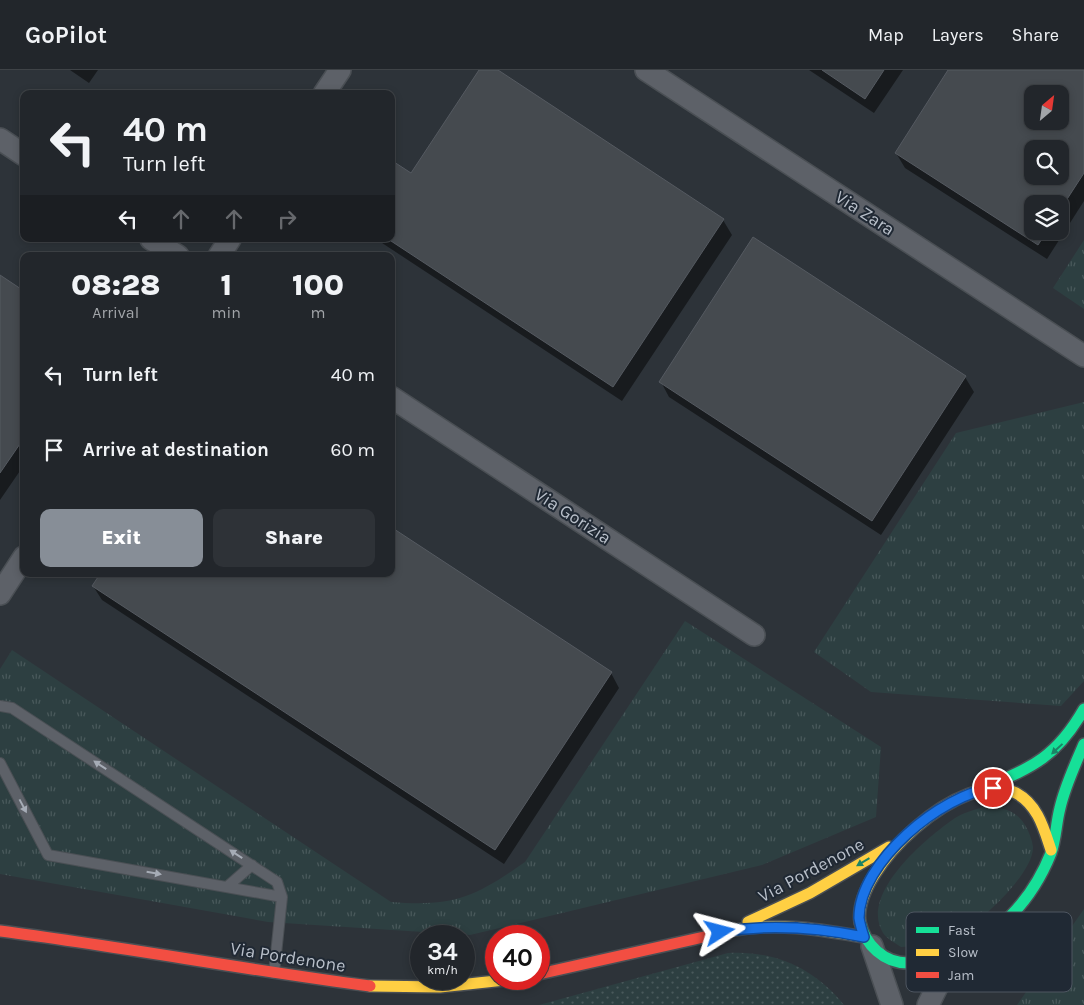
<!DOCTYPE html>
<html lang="en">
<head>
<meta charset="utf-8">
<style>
	:root { --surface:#22262b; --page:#2e3237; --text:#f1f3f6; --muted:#a2a5a9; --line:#3f4347; --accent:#878e97 }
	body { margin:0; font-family:Karla,sans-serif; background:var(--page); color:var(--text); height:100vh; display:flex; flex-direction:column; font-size:19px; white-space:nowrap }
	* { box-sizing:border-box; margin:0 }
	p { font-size:16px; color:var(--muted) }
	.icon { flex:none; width:28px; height:28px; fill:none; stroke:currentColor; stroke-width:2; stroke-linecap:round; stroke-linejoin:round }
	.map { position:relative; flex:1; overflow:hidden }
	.details { position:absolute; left:20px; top:182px; width:375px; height:325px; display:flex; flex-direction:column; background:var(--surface); border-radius:10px; box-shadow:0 2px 8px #0003,0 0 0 1px var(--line) }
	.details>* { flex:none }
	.guide { position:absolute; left:20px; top:20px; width:375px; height:152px; border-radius:10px; box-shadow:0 2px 8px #0003,0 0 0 1px var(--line); background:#22262b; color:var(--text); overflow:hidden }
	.needle { width:32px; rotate:29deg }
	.tools { position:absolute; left:1024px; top:15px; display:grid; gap:10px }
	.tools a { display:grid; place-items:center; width:45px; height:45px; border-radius:10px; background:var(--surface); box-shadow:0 2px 8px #0003,0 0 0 1px var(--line); font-size:25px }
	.speed { position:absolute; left:410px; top:855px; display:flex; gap:10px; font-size:25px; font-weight:700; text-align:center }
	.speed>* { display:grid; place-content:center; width:65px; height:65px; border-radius:50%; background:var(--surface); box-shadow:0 2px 8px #0003,0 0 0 1px var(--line); line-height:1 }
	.speed small { font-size:12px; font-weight:400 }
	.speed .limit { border:8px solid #d22; background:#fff; color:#111 }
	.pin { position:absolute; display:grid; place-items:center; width:42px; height:42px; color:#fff; margin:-21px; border:2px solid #fff; border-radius:50%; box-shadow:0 1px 5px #0007 }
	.me { position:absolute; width:55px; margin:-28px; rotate:81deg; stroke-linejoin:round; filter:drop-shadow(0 0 4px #0008) }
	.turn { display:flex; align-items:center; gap:18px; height:105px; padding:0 20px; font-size:22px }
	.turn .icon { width:65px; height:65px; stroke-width:2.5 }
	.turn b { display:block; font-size:35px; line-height:42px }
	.lanes { display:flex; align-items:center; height:48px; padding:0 20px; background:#0003; justify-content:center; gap:25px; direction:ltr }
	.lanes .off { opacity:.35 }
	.eta { display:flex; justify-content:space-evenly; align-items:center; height:85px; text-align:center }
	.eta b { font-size:30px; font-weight:800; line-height:35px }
	.action { display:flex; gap:10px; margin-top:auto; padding:10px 20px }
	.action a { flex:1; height:58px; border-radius:10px; background:var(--accent); color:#fff; font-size:20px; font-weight:800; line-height:58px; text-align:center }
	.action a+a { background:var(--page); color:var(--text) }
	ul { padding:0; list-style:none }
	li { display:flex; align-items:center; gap:15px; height:75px; padding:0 20px }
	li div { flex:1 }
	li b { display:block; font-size:19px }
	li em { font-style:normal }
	header { display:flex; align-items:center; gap:30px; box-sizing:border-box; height:70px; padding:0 25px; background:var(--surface); border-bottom:1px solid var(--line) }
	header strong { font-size:24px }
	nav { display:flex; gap:28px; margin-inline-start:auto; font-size:18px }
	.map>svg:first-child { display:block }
	.grass { fill:url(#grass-tufts) }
	.garden { fill:url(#garden-dots) }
	.shadow { fill:#0007; fill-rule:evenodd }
	.building { fill:#454a4f; stroke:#555a61; fill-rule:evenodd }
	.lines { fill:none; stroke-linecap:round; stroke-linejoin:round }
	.lane-casing { stroke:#4a4f54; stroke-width:12 }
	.street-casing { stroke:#4a4f54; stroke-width:24 }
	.fast-casing { stroke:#4a4f54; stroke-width:14 }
	.slow-casing { stroke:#4a4f54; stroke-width:14 }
	.jam-casing { stroke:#4a4f54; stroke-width:14 }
	.lane { stroke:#5d6168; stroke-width:10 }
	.street { stroke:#5d6168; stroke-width:21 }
	.fast { stroke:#16e098; stroke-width:11 }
	.slow { stroke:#ffcf43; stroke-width:11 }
	.jam { stroke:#f24e42; stroke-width:11 }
	.oneway { fill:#1b8466 }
	.oneway2 { fill:#a6acb6 }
	.route-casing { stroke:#114b97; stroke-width:12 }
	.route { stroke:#1a73e8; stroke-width:9 }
	.labels { text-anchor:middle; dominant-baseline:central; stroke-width:4; stroke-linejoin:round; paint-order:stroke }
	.street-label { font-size:18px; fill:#b8bfc9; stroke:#202934 }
	.key { fill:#202934; stroke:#4e5661; stroke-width:1 }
	.key-label { font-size:14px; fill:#b8bfc9 }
</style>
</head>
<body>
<header>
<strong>GoPilot</strong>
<nav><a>Map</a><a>Layers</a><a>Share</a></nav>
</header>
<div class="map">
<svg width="1084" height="935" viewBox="0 0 1084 935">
	<defs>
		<pattern id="grass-tufts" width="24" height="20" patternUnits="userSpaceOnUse" patternTransform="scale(1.25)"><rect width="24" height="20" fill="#2d3f41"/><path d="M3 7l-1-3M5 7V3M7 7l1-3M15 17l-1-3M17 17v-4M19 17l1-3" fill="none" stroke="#49595b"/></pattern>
		<pattern id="garden-dots" width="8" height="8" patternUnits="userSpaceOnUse" patternTransform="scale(1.25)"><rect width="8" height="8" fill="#2d3f41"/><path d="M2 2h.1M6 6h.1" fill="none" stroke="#49595b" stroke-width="1.8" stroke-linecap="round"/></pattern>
	</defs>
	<rect width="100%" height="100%" fill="#2d3339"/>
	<!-- grass -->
	<path class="grass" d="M 1084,170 L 1084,239 L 1053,218 Z
		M 1084,332 L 1084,611 L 1061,636 L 871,622 L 814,582 L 956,363 Z
		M 685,551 L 881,677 L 876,747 L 762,795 L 470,865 L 268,852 L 0,804 L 0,599 L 12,580 L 391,832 C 454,837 475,827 525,792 Z
		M 983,737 C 1002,738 1014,738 1025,755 C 1029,762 1032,769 1033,777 C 1034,803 979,854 957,865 C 940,874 919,876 901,877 C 895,873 886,868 883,863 C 859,824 926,768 955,748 C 963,743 974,740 983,737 Z
		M 1084,839 L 1084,935 L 1017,935 Z"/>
	<!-- garden -->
	<path class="garden" d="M 728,883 C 775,880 815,899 844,935 L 539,935 Z"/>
	<!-- shadow -->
	<path class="shadow" d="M 70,0 L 98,0 L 89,13 Z
		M 480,0 L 496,0 L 723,150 L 732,165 L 622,331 L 376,169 L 391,169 L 411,105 Z
		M 809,0 L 903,0 L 874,43 Z
		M 949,0 L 1084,0 L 1084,131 L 1047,189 L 905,98 L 896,83 ZM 1032,24 L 1060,24 L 1060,51 L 1032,51 ZM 1032,79 L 1060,79 L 1060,106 L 1032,106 ZM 1032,134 L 1060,134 L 1060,161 L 1032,161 Z
		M 0,206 L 24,222 L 24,395 L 0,430 Z
		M 965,307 L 974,322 L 881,465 L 669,327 L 661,312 Z
		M 101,504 L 391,504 L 611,603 L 619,618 L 504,794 L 102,530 L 93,516 Z"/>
	<!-- building -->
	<path class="building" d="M 479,0 L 498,0 L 724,149 L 613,317 L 391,171 L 391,90 L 411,103 Z
		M 822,0 L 884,0 L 865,29 Z
		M 948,0 L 1084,0 L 1084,103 L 1060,140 L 1060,134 L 1032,134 L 1032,161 L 1047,161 L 1038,175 L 895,83 ZM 1032,24 L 1060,24 L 1060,51 L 1032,51 ZM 1032,79 L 1060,79 L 1060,106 L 1032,106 Z
		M 753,167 L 966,306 L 872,451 L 659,312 Z
		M 0,205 L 24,221 L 24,368 L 0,403 Z
		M 391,457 L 612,602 L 495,780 L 92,516 L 100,504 L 391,504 Z"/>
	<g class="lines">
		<!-- lane casing -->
		<g class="lane-casing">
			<path id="lane" d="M 0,636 L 12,638 L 277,812 L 282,827 L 274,903
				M 0,693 L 48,785 L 282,827
				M 228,816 L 252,795"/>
		</g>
		<!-- street casing -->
		<g class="street-casing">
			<path id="street" d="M 646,0 L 1084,286
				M 324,24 L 340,0
				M 0,69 L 24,85
				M 151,169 L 178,186
				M 219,186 L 230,169
				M 391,327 L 754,565
				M 0,524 L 24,487
				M 872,876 L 892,935
				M 928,935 L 938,915 L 965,881"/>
		</g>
		<!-- fast casing -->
		<g class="fast-casing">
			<path id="fast" d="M 985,717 C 1034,697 1057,686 1084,639
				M 860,852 C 865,875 884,893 908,893 C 974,893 1028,841 1051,783 C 1056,769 1056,753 1060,738 C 1065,716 1075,695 1084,674"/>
		</g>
		<!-- slow casing -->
		<g class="slow-casing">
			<path id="slow" d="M 748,852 L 810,823 L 889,777
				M 860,852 C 852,799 964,696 1016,723 C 1038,735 1044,759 1051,780
				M 735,860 C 778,852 821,860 864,867
				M 370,916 L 440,917 L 515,909"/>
		</g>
		<!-- jam casing -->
		<g class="jam-casing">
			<path id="jam" d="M 0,861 C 124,877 246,900 370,916
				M 539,904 L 735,860"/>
		</g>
		<!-- lane -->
		<use href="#lane" class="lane"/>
		<!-- street -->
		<use href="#street" class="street"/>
		<!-- fast -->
		<use href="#fast" class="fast"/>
		<!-- slow -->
		<use href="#slow" class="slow"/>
		<!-- jam -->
		<use href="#jam" class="jam"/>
	</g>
	<!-- one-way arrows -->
	<defs><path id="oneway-solid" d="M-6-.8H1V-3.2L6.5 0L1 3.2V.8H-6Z" transform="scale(1.25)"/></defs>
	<g class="oneway">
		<use href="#oneway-solid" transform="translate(1057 679) rotate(137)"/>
		<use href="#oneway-solid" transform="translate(863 792) rotate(149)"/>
	</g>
	<g class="oneway2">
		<use href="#oneway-solid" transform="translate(100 695) rotate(-147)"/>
		<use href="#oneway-solid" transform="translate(23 736) rotate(62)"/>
		<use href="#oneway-solid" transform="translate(236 784) rotate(-147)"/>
		<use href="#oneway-solid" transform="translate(154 803) rotate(10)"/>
	</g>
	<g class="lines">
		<!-- route casing -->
		<g class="route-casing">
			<path id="route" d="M 720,862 C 769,854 815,857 864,867 C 862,861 860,854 859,848 C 859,792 942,724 993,718"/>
		</g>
		<!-- route -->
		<use href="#route" class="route"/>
	</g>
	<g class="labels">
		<!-- street labels -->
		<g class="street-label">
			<text transform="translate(865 143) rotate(33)">Via Zara</text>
			<text transform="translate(573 446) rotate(33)">Via Gorizia</text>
			<text transform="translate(811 800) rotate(-28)">Via Pordenone</text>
			<text transform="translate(288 887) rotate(9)">Via Pordenone</text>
		</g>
	</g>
	<!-- legend -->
	<rect x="906" y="842" width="166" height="80" rx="8" class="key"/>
	<rect x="916" y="857" width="23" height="6" fill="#16e098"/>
	<rect x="916" y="879" width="23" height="7" fill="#ffcf43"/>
	<rect x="916" y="902" width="23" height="6" fill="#f24e42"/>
	<g class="key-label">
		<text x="948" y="865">Fast</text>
		<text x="948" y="887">Slow</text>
		<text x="948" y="910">Jam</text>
	</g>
</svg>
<div class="tools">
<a><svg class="needle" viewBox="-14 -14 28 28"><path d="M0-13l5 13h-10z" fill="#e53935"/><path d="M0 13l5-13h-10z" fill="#a2a5a9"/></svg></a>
<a><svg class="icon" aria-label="search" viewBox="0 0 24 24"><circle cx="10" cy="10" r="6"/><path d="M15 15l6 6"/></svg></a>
<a><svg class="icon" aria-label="layers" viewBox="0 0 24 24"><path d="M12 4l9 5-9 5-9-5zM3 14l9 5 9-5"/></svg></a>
</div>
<div class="speed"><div>34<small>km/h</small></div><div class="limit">40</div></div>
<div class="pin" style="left:993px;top:718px;background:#d93025"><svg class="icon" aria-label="arrive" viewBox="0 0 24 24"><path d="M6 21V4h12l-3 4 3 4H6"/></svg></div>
<svg class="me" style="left:720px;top:862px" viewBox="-20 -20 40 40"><path d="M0-17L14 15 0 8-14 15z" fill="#1a73e8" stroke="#fff" stroke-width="4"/></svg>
<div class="guide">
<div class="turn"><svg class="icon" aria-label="left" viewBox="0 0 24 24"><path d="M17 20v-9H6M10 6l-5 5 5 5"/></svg><div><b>40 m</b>Turn left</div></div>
<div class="lanes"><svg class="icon" aria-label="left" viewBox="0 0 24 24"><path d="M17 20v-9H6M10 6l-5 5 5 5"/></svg><svg class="icon off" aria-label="ahead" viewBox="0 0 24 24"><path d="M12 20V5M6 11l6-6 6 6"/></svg><svg class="icon off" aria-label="ahead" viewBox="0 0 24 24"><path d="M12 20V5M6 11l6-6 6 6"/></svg><svg class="icon off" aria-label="right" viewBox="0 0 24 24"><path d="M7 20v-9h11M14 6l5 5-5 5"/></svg></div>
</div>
<section class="details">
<div class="eta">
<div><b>08:28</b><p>Arrival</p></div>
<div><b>1</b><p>min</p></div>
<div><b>100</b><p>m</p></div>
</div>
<ul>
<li><svg class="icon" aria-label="left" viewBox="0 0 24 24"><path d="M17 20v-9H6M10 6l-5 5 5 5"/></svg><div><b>Turn left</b></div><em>40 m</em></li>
<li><svg class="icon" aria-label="arrive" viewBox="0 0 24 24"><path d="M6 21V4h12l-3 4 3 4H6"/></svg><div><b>Arrive at destination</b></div><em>60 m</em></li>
</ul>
<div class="action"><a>Exit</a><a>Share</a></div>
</section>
</div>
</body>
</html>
